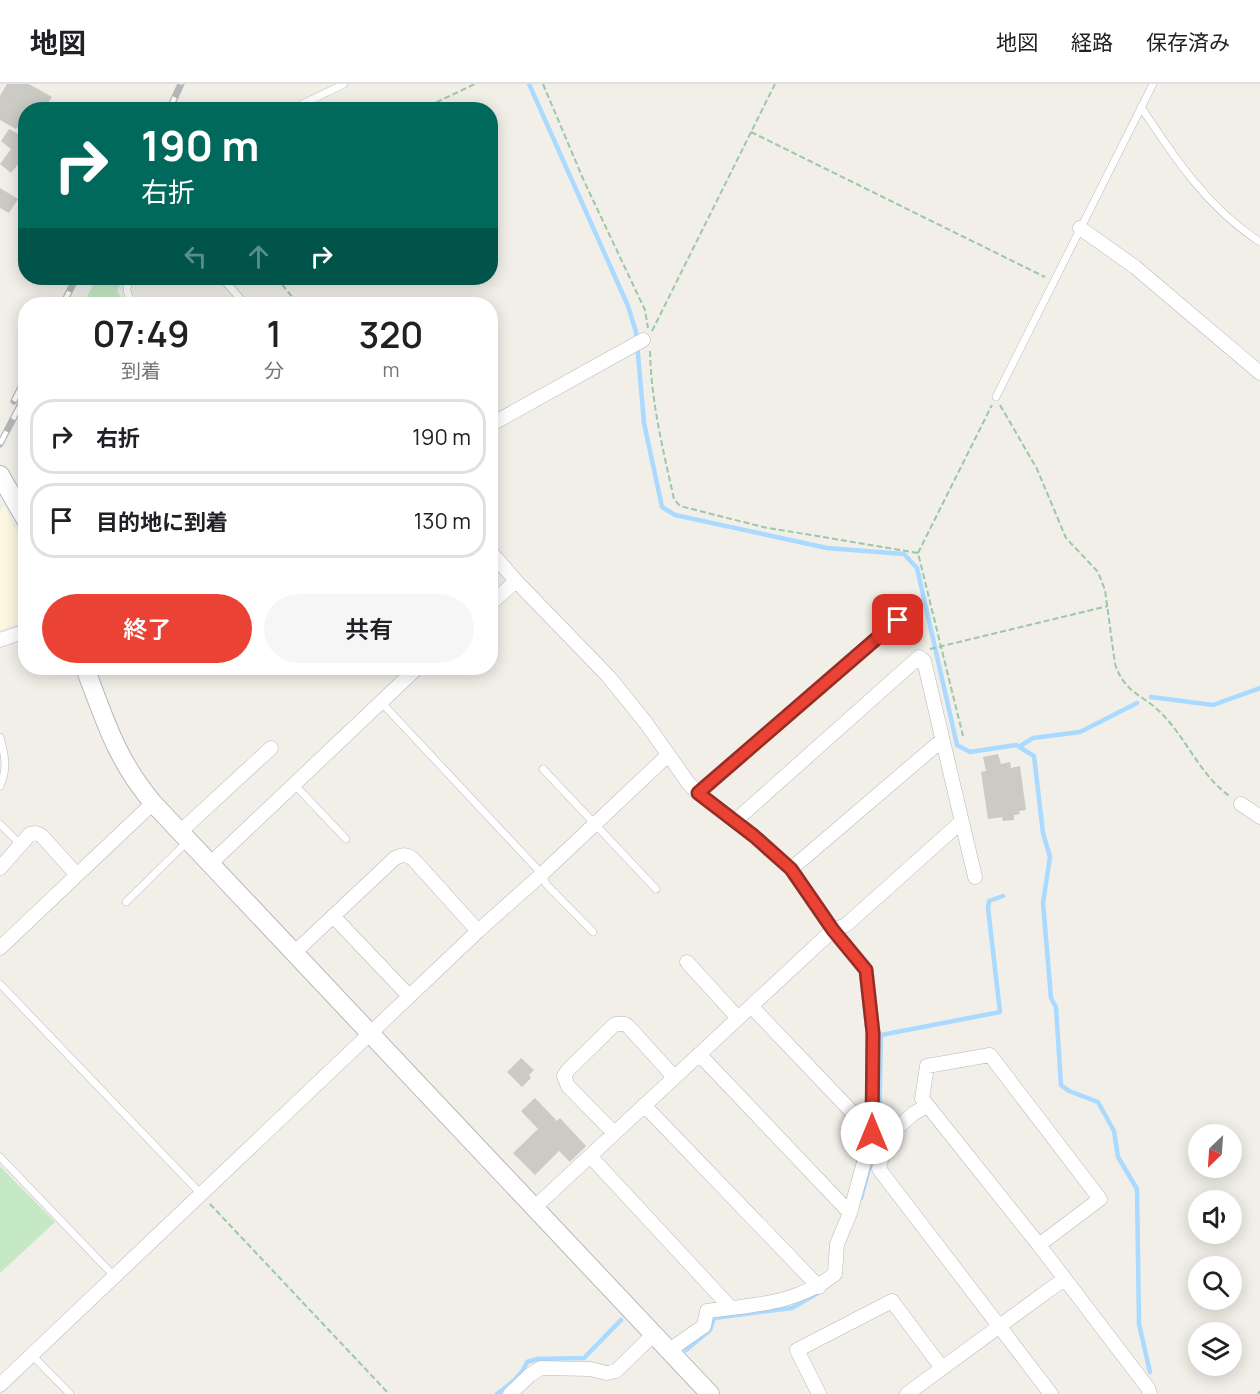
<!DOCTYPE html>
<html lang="ja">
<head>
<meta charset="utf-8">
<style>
	:root { --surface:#fff; --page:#f6f6f6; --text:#202124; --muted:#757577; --line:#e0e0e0; --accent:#ea4335 }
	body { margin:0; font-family:Manrope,"Noto Sans JP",sans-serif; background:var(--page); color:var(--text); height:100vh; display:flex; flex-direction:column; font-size:22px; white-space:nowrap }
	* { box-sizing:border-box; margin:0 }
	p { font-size:20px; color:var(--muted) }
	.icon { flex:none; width:33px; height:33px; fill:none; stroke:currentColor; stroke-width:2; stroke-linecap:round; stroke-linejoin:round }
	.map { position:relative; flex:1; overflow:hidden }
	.details { position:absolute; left:18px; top:213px; width:480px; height:378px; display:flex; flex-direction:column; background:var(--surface); border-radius:24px; box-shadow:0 3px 15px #0003 }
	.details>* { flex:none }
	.guide { position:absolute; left:18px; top:18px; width:480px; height:183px; border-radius:24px; box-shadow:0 3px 15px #0003; background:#00695c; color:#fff; overflow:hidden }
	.needle { width:39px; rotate:205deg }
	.fabs { position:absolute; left:1188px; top:1040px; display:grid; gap:12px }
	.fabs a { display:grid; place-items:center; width:54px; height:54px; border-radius:50%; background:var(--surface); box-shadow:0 3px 15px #0003; font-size:30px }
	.pin { position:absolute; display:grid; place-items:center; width:51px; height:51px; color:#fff; margin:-26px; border-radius:12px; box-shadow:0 3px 9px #0006 }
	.me { position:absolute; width:66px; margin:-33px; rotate:0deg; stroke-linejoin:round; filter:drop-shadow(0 0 4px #0008) }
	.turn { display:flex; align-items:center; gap:21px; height:126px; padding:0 24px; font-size:27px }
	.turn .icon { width:78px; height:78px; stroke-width:2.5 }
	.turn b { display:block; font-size:42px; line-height:51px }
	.lanes { display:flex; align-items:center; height:57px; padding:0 24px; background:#0003; justify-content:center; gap:30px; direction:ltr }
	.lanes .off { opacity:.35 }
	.eta { display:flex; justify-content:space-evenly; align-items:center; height:102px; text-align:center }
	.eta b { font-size:36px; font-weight:600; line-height:42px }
	.primary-button { display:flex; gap:12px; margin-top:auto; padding:12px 24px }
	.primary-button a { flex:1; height:69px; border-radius:36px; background:var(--accent); color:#fff; font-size:24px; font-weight:600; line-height:69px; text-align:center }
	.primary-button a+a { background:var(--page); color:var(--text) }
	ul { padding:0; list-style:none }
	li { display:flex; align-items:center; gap:18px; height:75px; margin:0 12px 9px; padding:0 12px; border:3px solid var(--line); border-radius:24px }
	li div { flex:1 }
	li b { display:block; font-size:22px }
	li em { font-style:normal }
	header { display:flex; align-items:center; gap:36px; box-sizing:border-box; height:84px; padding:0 30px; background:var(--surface); border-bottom:2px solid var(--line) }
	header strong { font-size:28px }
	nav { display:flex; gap:33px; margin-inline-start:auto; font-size:21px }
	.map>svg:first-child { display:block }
	.commercial { fill:#fef7e0 }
	.green { fill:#c5e8c5 }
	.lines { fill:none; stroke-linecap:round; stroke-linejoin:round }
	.stream { stroke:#aadaff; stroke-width:4.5 }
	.building { fill:#cccac5 }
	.service-casing { stroke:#b5b8bc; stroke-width:8 }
	.minor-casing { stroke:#b5b8bc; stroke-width:15 }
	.tertiary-casing { stroke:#b5b8bc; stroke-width:20 }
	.path { stroke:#9cc7a9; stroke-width:2; stroke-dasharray:6 3; stroke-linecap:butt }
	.service { stroke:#fff; stroke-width:7 }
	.minor { stroke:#fff; stroke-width:14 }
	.tertiary { stroke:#fff; stroke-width:18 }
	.rail-casing { stroke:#b6b7b8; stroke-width:7 }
	.rail { stroke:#fff; stroke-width:4.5; stroke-dasharray:14; stroke-linecap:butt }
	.route-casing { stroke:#982c22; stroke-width:15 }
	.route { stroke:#ea4335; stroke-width:10 }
</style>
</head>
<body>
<header>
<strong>地図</strong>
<nav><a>地図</a><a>経路</a><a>保存済み</a></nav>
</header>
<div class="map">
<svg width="1260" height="1310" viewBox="0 0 1260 1310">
	<rect width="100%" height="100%" fill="#f1efe8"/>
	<!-- commercial -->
	<path class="commercial" d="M 4,422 L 25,466 L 26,536 L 0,546 L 0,430 Z"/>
	<!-- green -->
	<path class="green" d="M 97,194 L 124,194 L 117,207 L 125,220 L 83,220 Z
		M 0,1082 L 55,1138 L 0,1189 Z"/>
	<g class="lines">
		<!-- stream -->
		<path class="stream" d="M 529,0 L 628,222 L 636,248 L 644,339 L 662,423 L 675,431 L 827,464 L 904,470 L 917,484 L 957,661 L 970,668 L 1016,661 L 1034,672 L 1043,749 L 1050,773 L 1043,819 L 1051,914 L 1056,923 L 1061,1001 L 1069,1007 L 1098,1018 L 1114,1047 L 1118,1073 L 1137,1105 L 1139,1240 L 1150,1288
			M 1151,613 L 1213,621 L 1260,604
			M 1020,662 L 1033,654 L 1080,648 L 1137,619
			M 861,1114 L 879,1048 L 881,951 L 1000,928 L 988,824 L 989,817 L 1003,812
			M 686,1266 L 710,1246 L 714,1234 L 792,1224 L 821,1207
			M 497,1310 C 509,1301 522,1292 527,1278 L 537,1275 L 584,1274 L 621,1236"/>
	</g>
	<!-- building -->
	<path class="building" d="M 7,0 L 29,0 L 52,13 L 44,26 L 26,26 L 26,32 L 16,45 L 0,36 L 0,12 Z
		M 9,45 L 26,54 L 26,83 L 19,79 L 11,89 L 0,80 L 11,65 L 1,57 Z
		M 0,104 L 18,115 L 9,129 L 0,124 Z
		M 998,670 L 1001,680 L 1010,678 L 1011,684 L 1020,682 L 1026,726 L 1019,727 L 1020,730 L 1014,731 L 1014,736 L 1003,737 L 1002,733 L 988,735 L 981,688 L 986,687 L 983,673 Z
		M 521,974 L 534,986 L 529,991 L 531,994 L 522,1003 L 507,988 Z
		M 535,1014 L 557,1037 L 560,1034 L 586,1062 L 570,1078 L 559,1067 L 535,1091 L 513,1069 L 538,1045 L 521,1027 Z"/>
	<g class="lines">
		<!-- service casing -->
		<g class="service-casing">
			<path id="service" d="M 1141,23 C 1176,76 1207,123 1260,158
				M 290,26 L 344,0
				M 131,194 C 124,204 127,211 134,220
				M 222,194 L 245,220
				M 996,313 L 1153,0
				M 380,617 L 542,790 L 546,800 L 593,848
				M 0,653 C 5,672 8,684 0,702
				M 543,685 L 656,805
				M 293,699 L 346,755
				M 0,740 L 21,761
				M 126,818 L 188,757
				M 0,900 L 201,1110
				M 0,1073 L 115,1193
				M 32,1271 L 70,1310"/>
		</g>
		<!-- minor casing -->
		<g class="minor-casing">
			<path id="minor" d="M 1080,144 L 1135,183 L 1260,289
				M 490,341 L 643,256
				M 490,467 L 516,497 L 608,592 L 646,639 L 689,700 L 698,709 L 754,752 L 791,785 L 833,846 L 866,886 L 873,949 L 872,1049 L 850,1129 L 837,1160 L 835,1190 C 797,1220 754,1221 707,1227 L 704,1242 L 668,1267
				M 490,520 L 516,497
				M 0,556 L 26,547
				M 698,709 L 898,536 L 900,528
				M 1241,720 L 1260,733
				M 735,737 L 919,573 L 924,577 L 975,793
				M 180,748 L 271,664
				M 210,780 L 417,584
				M 0,784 L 30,750 L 36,749 L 42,752 L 77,791
				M 791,785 L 942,656
				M 333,832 L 409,912
				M 0,864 L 153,719
				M 294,869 L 395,774 C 403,770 407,770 414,776 L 478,847
				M 687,878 L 738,934
				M 751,922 L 872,1049
				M 699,970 L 850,1129
				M 644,1021 L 819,1203
				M 928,1022 L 1039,1161
				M 614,1049 L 568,1002 L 564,992 L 568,986 L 615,940 L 625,940 L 629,943 L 674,993
				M 590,1072 L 731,1224
				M 534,1124 L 833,846 L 846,841 L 961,738
				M 0,1301 L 478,847 L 542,790 L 668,671
				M 510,1310 L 530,1291 L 541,1284 L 590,1285 L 607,1289 L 616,1287 L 654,1250
				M 819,1310 L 797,1266 L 892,1217 L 942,1284
				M 907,1310 L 1064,1195
				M 1051,1310 L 879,1085 L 886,1054 L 914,1029 L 928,1022 L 922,1015 L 927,982 L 990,971 L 1100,1115 L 1039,1161 L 1148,1304 L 1150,1310"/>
		</g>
		<!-- tertiary casing -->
		<g class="tertiary-casing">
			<path id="tertiary" d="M 0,391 L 26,436
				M 85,584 C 105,636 116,675 153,719 L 710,1310"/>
		</g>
		<!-- path -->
		<path class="path" d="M 543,0 L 584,97 L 645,226 L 648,244
			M 420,26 L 475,0
			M 751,48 L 1045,193
			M 284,194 L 280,198 L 298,220
			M 652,247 L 775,0
			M 650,267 C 651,317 663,366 674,415 L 680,422 L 763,443 L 918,469 L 963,652
			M 1000,321 L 1037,385 L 1066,454 L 1098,488 L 1105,506 L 1115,580 C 1125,610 1143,610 1162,630 C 1187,655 1201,693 1231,713
			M 918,469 L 992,321
			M 930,565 L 1108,522
			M 210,1120 L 389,1310
			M 1258,1310 L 1260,1307"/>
		<!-- service -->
		<use href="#service" class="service"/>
		<!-- minor -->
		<use href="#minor" class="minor"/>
		<!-- tertiary -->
		<use href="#tertiary" class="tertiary"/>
		<!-- rail casing -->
		<g class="rail-casing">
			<path id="rail" d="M 169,26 L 181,0
				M 63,220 L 76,194
				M 14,317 L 26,293
				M 0,360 L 26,310"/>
		</g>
		<!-- rail -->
		<use href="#rail" class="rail"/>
	</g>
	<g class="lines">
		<!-- route casing -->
		<g class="route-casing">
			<path id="route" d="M 872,1049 L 873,949 L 866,886 L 833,846 L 791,785 L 754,752 L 698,709 L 898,536"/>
		</g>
		<!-- route -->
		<use href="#route" class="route"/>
	</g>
</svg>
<div class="fabs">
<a><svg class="needle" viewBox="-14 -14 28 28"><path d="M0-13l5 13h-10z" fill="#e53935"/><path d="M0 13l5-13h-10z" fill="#757577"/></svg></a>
<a><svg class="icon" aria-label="sound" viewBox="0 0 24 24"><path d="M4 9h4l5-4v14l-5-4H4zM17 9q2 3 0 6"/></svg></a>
<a><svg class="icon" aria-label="search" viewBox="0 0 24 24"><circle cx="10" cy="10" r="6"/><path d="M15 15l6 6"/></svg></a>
<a><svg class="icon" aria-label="layers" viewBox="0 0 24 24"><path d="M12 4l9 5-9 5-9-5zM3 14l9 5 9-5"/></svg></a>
</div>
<div class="pin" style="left:898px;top:536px;background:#d93025"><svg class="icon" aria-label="arrive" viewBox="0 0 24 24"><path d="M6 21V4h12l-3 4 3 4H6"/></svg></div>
<svg class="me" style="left:872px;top:1049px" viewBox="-20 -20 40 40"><circle r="19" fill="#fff"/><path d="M0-13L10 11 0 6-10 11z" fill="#ea4335"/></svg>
<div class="guide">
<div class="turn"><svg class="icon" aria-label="right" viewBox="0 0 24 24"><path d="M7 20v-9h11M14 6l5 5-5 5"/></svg><div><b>190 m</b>右折</div></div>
<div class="lanes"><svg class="icon off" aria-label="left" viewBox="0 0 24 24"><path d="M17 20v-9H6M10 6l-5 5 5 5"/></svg><svg class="icon off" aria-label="ahead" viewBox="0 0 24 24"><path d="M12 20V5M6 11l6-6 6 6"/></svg><svg class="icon" aria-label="right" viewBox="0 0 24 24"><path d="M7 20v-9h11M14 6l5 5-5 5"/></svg></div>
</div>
<section class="details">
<div class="eta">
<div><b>07:49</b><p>到着</p></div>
<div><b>1</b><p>分</p></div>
<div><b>320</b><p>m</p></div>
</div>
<ul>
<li><svg class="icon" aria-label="right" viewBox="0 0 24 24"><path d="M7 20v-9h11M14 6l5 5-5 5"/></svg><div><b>右折</b></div><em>190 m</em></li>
<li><svg class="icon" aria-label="arrive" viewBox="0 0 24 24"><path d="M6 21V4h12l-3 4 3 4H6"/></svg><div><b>目的地に到着</b></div><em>130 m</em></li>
</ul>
<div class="primary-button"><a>終了</a><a>共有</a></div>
</section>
</div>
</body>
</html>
